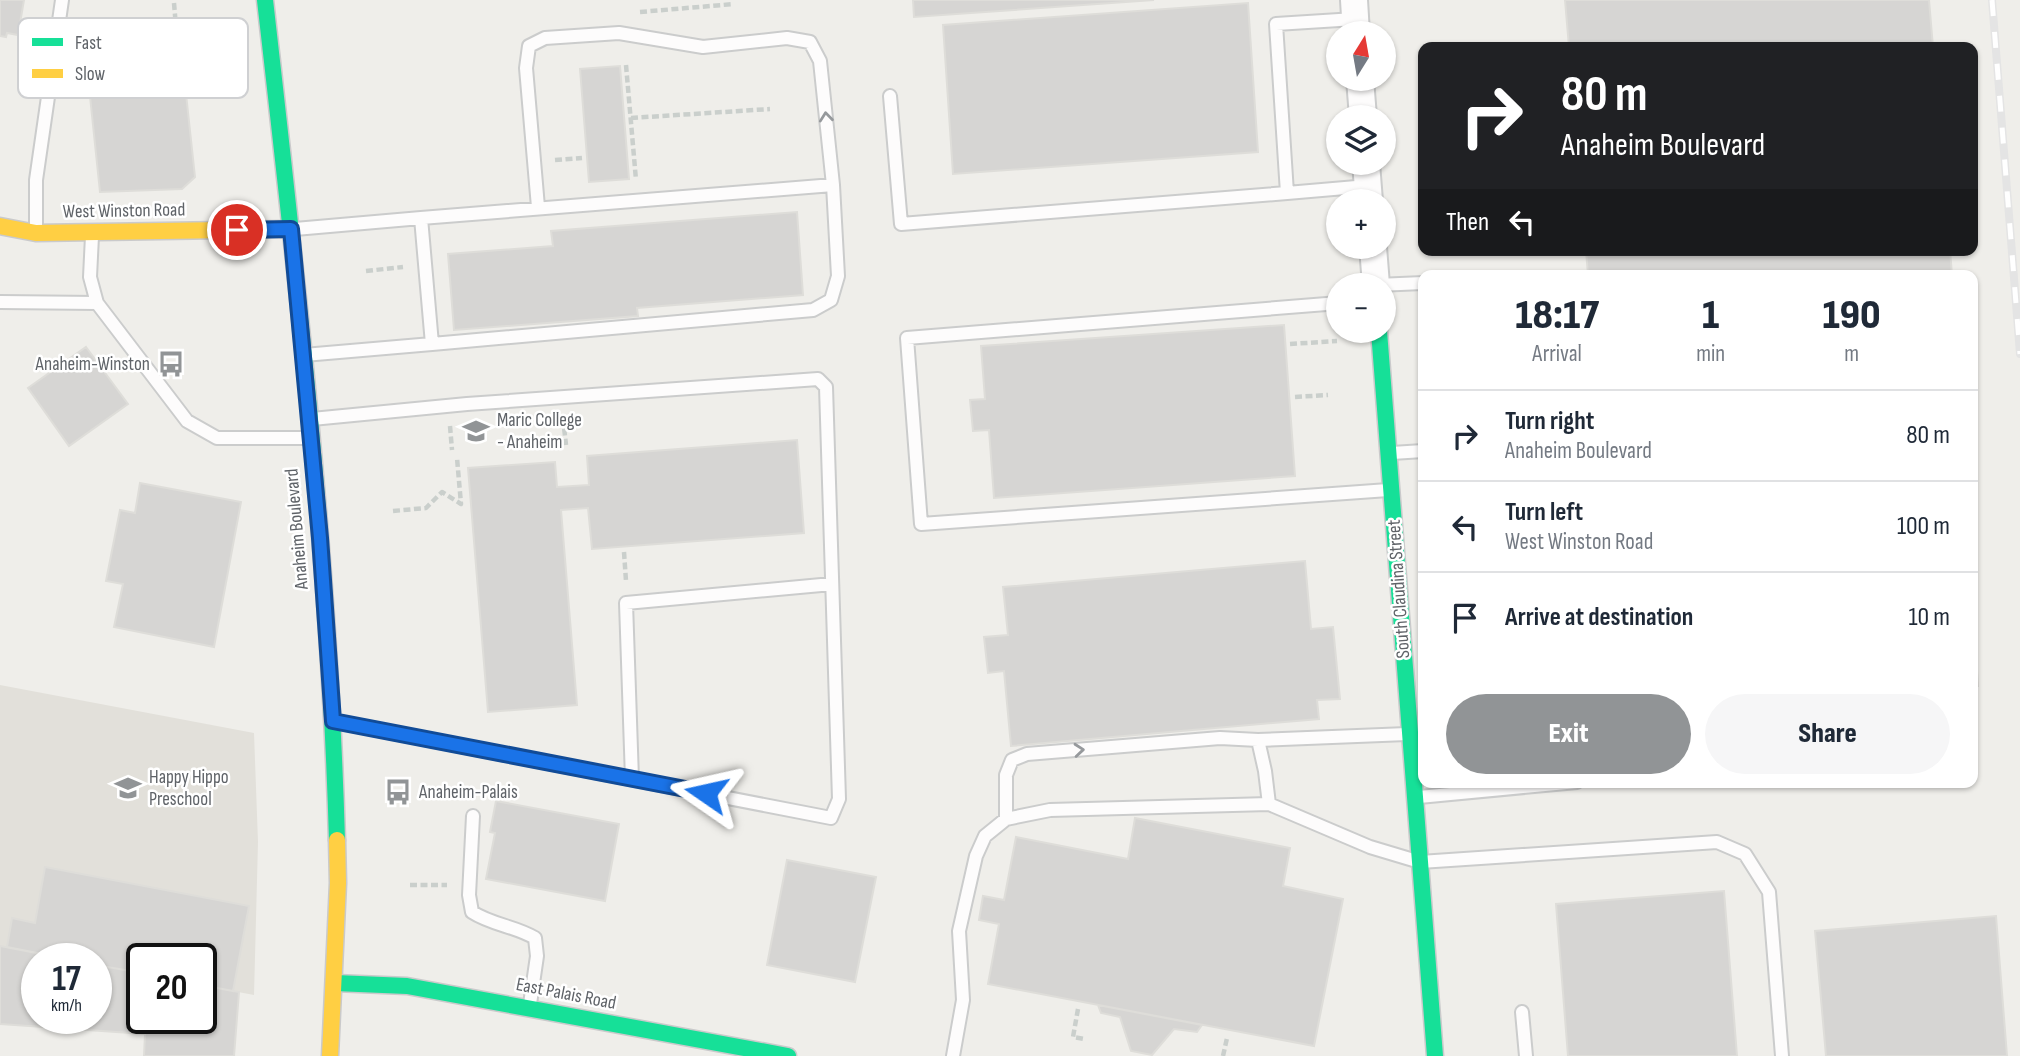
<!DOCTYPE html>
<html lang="en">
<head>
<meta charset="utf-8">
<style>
	:root { --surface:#fff; --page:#f6f6f7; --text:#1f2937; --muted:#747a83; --line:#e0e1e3; --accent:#919496 }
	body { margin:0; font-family:"Sofia Sans Condensed",sans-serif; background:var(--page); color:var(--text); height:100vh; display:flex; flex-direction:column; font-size:26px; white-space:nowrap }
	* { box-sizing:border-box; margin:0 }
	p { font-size:23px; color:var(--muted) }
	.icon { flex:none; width:38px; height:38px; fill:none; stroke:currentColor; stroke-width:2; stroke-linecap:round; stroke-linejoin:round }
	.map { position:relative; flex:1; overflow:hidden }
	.panel { position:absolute; left:1418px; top:270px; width:560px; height:518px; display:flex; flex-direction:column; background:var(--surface); border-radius:14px; box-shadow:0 2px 5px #0004 }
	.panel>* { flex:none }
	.hud { position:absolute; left:1418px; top:42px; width:560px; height:214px; border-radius:14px; box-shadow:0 2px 5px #0004; background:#202124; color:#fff; overflow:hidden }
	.needle { width:46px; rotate:11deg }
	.tools { position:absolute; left:1326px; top:21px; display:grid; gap:14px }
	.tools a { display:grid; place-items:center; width:70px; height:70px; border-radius:50%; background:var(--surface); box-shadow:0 2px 5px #0004; font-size:35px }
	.speed { position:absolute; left:21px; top:943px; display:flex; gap:14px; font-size:35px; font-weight:700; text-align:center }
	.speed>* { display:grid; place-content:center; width:91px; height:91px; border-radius:50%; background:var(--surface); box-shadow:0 2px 5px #0004; line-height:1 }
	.speed small { font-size:18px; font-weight:400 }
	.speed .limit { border:4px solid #111; border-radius:10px; background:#fff; color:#111 }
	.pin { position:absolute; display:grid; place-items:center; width:60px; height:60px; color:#fff; margin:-30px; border:4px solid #fff; border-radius:50%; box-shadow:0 2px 7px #0007 }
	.me { position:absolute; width:77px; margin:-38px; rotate:281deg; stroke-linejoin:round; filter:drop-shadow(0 0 5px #0008) }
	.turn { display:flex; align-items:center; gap:24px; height:147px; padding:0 28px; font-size:32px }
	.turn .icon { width:91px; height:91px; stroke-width:2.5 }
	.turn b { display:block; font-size:49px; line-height:60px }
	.then { display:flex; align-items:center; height:66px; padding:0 28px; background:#0003; gap:14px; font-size:26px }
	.eta { display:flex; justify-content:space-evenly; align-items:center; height:119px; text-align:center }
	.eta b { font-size:42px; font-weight:800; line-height:49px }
	.button { display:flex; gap:14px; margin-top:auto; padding:14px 28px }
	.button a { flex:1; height:80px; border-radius:42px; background:var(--accent); color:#fff; font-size:28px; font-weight:800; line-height:80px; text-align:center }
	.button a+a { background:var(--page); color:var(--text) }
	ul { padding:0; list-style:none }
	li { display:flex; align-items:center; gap:21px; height:91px; padding:0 28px; border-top:2px solid var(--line) }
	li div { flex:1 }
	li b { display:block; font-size:26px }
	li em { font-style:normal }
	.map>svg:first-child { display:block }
	.education { fill:#e2e0da }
	.building { fill:#d6d5d3; stroke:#deddd9; stroke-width:2 }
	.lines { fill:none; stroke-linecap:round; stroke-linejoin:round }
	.lane-casing { stroke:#cbcccc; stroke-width:16 }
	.street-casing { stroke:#cbcccc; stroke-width:30 }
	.fast-casing { stroke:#cacacb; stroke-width:19 }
	.slow-casing { stroke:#cacacb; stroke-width:19 }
	.path { stroke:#cacfcc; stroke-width:4.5; stroke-dasharray:7 3.5; stroke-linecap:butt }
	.lane { stroke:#fdfcfc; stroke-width:12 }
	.street { stroke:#fdfcfc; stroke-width:26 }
	.fast { stroke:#16e098; stroke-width:16 }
	.slow { stroke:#ffcf43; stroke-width:16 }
	.rail-casing { stroke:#e4e4e4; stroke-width:8 }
	.rail { stroke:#fff; stroke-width:5; stroke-dasharray:16; stroke-linecap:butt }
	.oneway { stroke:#96999c }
	.route-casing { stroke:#114b97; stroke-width:18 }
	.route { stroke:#1a73e8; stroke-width:12 }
	.labels { text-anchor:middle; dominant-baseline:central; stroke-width:5; stroke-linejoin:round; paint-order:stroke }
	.street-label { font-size:19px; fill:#5f6368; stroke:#fff }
	.poi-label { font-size:19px; fill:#5f6368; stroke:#fff; text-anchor:start }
	.key { fill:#fff; stroke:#cfd0d2; stroke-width:2 }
	.key-label { font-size:19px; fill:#5f6368 }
</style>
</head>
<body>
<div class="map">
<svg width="2020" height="1056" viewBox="0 0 2020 1056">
	<rect width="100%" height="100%" fill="#efeeea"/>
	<!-- education -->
	<path class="education" d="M 0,685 L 254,733 L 258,842 L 254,995 L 201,985 L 201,959 L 67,959 L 0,946 Z"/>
	<!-- building -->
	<path class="building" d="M 0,0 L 24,0 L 18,35 L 7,33 L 6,37 L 0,36 Z
		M 913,0 L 1154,0 L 914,17 Z
		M 1565,0 L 1929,0 L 1933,47 L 1569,47 Z
		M 1248,3 L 1258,152 L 953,174 L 943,25 Z
		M 179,29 L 195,177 L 182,189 L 100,192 L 84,39 Z
		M 620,66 L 629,179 L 589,182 L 580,69 Z
		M 797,212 L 803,295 L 637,308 L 638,316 L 454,330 L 448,254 L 553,246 L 551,231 Z
		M 1586,250 L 1950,250 L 1952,275 L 1588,275 Z
		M 1284,325 L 1295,476 L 994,498 L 989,430 L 973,431 L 970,400 L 985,399 L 981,346 Z
		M 86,347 L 128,404 L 69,446 L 28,388 Z
		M 797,440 L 804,533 L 592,549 L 588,508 L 561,510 L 577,705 L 488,712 L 468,468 L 555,462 L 557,487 L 589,485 L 587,456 Z
		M 140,483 L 241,502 L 214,647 L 114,627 L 123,584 L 106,581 L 120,510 L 135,513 Z
		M 1305,561 L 1311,629 L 1333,627 L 1340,699 L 1317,700 L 1319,719 L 1011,746 L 1004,671 L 988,673 L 984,637 L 1008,635 L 1003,587 Z
		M 1972,592 L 1978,686 L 1972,686 Z
		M 496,801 L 619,824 L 605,901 L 486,879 L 495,833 L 490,832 Z
		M 1135,818 L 1290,848 L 1283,886 L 1343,899 L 1314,1046 L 988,984 L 999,924 L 979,920 L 983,896 L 1004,900 L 1016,837 L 1128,859 Z
		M 787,860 L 876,877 L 855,982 L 767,965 Z
		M 45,867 L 249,906 L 233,991 L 201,985 L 201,959 L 142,959 L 142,973 L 96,965 L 96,959 L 67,959 L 7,947 L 12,918 L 35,923 Z
		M 1724,891 L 1737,1056 L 1568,1056 L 1556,904 Z
		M 1996,916 L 2007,1056 L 1826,1056 L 1815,931 Z
		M 0,946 L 67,959 L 37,959 L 37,1018 L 96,1018 L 96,965 L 142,973 L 142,1018 L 201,1018 L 201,985 L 239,992 L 234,1056 L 144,1056 L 145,1034 L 0,1024 Z
		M 1098,1005 L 1202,1025 L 1197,1032 L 1174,1029 L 1152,1055 L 1131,1051 L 1120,1017 L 1101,1013 Z"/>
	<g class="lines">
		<!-- lane casing -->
		<g class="lane-casing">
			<path id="lane" d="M 1355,19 L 1276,24 L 1287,193 L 1368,186
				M 890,96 L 901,224 L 1287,193
				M 421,218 L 833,185
				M 295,229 L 421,218 L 432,344 L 304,355
				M 36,230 L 36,180 L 62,0
				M 92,236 L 90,277 L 97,303 L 187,421 L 217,438 L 308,438
				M 1377,285 L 1423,283
				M 0,302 L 97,303
				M 1339,303 L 907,338 L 921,524 L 1388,490
				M 432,344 L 813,310 L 831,300 L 838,276 L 833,185 L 820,61 L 810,42 L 787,38 L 703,47 L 619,33 L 545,38 L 529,46 L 526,68 L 538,207
				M 312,419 L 467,404 L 818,379 L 826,387 L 839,799 L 831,818 L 336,722
				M 1392,453 L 1423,451
				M 1258,740 L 1265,771 L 1269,804
				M 632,779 L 626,603 L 832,584
				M 1419,797 L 1577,782
				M 473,816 L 469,895 L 472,912 C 492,925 515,926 535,938 L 537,956 L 530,1004
				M 1006,819 L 1006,775 L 1012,760 L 1027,754 L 1220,738 L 1258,740 L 1407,734
				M 1522,1012 L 1526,1056
				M 953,1056 L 963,1000 L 959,931 L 976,856 L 985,836 L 1006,819 L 1050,810 L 1269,804 L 1370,847 L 1420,862 L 1717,842 L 1745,854 L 1769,892 L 1782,1056"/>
		</g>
		<!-- street casing -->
		<g class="street-casing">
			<path id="street" d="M 1354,0 L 1356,33
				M 1360,79 L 1363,117
				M 1366,163 L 1369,201
				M 1373,247 L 1376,285"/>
		</g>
		<!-- fast casing -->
		<g class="fast-casing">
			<path id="fast" d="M 265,0 C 297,279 329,559 337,840
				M 1379,331 L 1435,1056
				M 335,983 L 407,986 L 788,1056"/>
		</g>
		<!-- slow casing -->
		<g class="slow-casing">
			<path id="slow" d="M 0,226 L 36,233 L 291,229
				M 330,1056 L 338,883 L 337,840"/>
		</g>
		<!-- path -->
		<path class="path" d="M 174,3 L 176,27
			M 640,12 L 734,4
			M 626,65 L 636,180
			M 631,118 L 770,109
			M 555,160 L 582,158
			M 366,271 L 403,267
			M 1290,344 L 1337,341
			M 1295,397 L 1328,395
			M 563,418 L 566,445
			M 450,426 L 452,450
			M 393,511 L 426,508 L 442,492 L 461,504 L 457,458
			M 624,552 L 626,581
			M 410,885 L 447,885
			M 1078,1009 L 1073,1037 L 1084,1039
			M 1223,1056 L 1227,1038"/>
		<!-- lane -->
		<use href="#lane" class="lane"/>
		<!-- street -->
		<use href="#street" class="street"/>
		<!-- fast -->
		<use href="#fast" class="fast"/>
		<!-- slow -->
		<use href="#slow" class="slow"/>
		<!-- rail casing -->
		<g class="rail-casing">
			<path id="rail" d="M 1992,0 L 2020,354"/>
		</g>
		<!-- rail -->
		<use href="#rail" class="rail"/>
	</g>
	<!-- one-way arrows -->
	<defs><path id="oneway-chevron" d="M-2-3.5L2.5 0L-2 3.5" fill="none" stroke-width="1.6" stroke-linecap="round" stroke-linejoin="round" transform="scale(1.75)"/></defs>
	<g class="oneway">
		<use href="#oneway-chevron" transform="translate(826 117) rotate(-96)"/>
		<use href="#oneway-chevron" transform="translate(1079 750) rotate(-5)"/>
	</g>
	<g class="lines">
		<!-- route casing -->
		<g class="route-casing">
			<path id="route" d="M 237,230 L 291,229 L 320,538 L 333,721 L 706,793"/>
		</g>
		<!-- route -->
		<use href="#route" class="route"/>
	</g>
	<!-- icons -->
	<defs>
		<g id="bus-bare" transform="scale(2.1)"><path d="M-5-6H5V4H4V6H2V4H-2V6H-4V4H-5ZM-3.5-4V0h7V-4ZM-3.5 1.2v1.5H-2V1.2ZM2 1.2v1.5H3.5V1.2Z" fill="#919496" stroke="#fff" stroke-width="2.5" paint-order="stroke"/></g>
		<g id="school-bare" transform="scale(2.1)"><path d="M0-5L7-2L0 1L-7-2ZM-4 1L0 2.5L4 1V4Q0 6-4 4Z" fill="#919496" stroke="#fff" stroke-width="2.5" paint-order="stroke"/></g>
	</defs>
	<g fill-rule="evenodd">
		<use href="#bus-bare" x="171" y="364"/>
		<use href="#school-bare" x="476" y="431"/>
		<use href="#school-bare" x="128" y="788"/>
		<use href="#bus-bare" x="398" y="792"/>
	</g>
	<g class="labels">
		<!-- street labels -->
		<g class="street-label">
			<text transform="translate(124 211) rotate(-1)">West Winston Road</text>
			<text transform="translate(297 529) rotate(-95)">Anaheim Boulevard</text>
			<text transform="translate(1399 589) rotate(-94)">South Claudina Street</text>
			<text transform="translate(566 994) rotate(11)">East Palais Road</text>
		</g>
		<!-- poi labels -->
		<g class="poi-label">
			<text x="150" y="364" text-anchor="end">Anaheim-Winston</text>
			<text x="497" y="420">Maric College<tspan x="497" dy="22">- Anaheim</tspan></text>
			<text x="149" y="777">Happy Hippo<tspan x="149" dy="22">Preschool</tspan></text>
			<text x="419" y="792">Anaheim-Palais</text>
		</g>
	</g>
	<!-- legend -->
	<rect x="18" y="18" width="230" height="80" rx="10" class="key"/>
	<rect x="32" y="38" width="31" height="8" fill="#16e098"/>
	<rect x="32" y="69" width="31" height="9" fill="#ffcf43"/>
	<g class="key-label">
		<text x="75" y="49">Fast</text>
		<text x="75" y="80">Slow</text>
	</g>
</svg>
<div class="tools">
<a><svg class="needle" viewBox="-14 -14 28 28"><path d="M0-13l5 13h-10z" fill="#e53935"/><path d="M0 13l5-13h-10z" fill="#747a83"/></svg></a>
<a><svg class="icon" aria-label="layers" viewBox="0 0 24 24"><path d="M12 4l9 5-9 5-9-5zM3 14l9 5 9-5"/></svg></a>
<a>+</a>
<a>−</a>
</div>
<div class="speed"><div>17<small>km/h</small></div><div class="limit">20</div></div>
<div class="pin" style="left:237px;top:230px;background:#d93025"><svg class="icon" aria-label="arrive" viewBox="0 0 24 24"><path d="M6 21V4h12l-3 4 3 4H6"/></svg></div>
<svg class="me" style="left:706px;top:793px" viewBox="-20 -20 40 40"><path d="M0-17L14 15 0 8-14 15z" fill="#1a73e8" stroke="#fff" stroke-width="4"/></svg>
<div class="hud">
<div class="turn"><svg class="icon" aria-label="right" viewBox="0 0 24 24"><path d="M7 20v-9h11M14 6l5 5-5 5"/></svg><div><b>80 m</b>Anaheim Boulevard</div></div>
<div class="then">Then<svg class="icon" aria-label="left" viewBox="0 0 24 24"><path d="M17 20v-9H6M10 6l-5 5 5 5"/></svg></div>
</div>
<section class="panel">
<div class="eta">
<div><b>18:17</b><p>Arrival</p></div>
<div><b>1</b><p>min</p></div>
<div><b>190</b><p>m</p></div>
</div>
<ul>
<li><svg class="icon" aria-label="right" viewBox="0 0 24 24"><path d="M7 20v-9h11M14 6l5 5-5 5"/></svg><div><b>Turn right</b><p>Anaheim Boulevard</p></div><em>80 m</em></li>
<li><svg class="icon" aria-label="left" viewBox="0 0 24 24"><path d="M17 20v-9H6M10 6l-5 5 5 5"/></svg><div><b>Turn left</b><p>West Winston Road</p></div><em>100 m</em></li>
<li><svg class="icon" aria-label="arrive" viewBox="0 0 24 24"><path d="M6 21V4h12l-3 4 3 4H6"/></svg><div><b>Arrive at destination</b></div><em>10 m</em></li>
</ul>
<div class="button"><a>Exit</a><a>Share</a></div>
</section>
</div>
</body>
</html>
